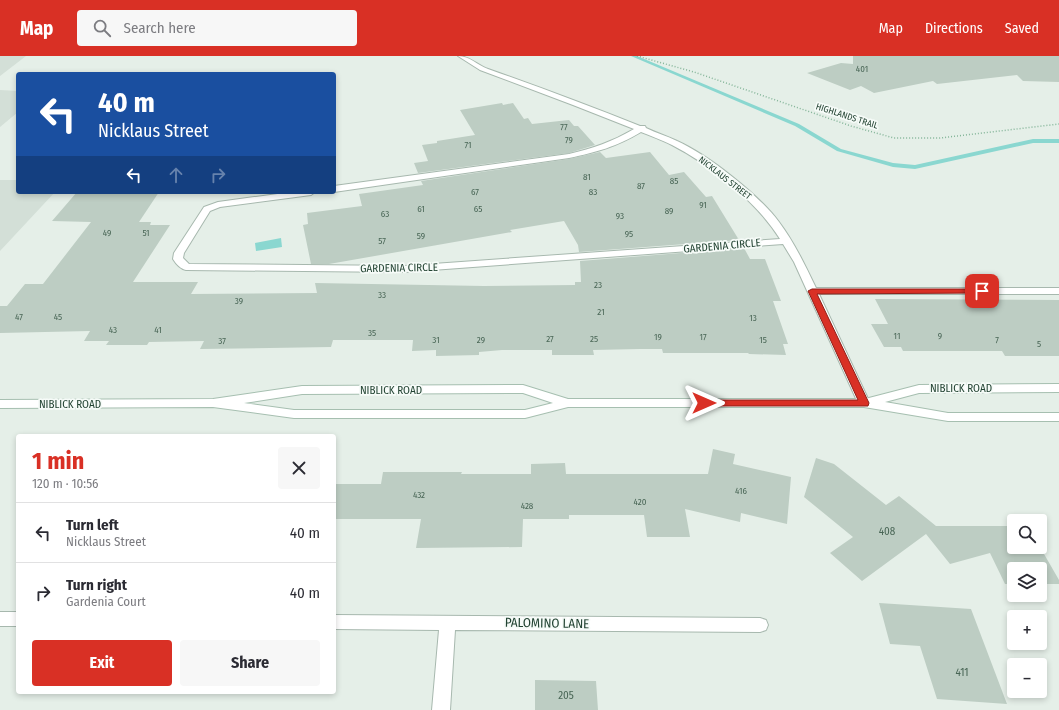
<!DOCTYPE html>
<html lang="en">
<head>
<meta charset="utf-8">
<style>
	:root { --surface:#fff; --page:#f7f7f7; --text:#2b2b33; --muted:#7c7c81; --line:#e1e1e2; --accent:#d93025 }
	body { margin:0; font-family:"Fira Sans Condensed",sans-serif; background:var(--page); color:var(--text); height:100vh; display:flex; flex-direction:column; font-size:15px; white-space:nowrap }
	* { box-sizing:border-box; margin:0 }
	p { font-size:13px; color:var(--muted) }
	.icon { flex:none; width:22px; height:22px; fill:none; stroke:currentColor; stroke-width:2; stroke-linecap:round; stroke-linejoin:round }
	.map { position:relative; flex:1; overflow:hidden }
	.panel { position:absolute; left:16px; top:378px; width:320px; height:260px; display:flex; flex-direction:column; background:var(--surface); border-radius:4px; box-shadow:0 2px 6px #0003 }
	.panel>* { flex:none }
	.hud { position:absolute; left:16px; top:16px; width:320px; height:122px; border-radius:4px; box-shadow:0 2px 6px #0003; background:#1a4fa0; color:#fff; overflow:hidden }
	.fabs { position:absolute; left:1007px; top:458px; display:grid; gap:8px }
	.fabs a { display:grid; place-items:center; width:40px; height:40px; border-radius:4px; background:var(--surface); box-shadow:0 2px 6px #0003; font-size:20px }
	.pin { position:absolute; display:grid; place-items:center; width:34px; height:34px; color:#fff; margin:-17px; border-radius:8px; box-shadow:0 2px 6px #0006 }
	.me { position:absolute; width:44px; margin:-22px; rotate:90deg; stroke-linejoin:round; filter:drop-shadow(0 0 3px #0008) }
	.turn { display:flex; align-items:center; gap:14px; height:84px; padding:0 16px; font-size:18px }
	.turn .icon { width:52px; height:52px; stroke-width:2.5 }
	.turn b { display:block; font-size:28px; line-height:34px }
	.lanes { display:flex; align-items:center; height:38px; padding:0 16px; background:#0003; justify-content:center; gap:20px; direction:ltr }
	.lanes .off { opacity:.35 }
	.round { display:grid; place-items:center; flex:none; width:42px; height:42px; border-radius:4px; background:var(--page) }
	.headline { display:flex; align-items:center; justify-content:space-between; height:68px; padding:0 16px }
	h1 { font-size:24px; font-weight:700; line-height:30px; color:var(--accent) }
	.action { display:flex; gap:8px; margin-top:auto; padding:8px 16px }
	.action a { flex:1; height:46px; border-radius:4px; background:var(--accent); color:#fff; font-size:16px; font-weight:700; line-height:46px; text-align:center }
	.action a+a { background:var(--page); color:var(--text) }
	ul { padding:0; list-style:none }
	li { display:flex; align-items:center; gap:12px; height:60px; padding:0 16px; border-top:1px solid var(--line) }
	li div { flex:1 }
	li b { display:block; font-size:15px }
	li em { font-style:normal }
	header { display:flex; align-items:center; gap:24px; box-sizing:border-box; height:56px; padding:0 20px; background:var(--accent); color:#fff }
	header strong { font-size:19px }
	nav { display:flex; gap:22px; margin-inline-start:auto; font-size:14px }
	.search { width:280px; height:36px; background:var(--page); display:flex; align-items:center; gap:10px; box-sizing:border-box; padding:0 14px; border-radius:4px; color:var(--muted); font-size:15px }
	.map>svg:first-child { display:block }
	.built { fill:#d3dfd7 }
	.water { fill:#8ad7d0 }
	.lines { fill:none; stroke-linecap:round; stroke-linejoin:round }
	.stream { fill:#8ad7d0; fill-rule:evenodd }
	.building { fill:#bdcdc3 }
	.street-casing { stroke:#a7b8ae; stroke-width:2 }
	.secondary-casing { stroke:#a6bfb0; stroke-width:2 }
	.path { stroke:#84b599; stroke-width:1.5; stroke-dasharray:1 2; stroke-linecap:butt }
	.street { fill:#fff; fill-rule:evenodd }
	.secondary { fill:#fff; fill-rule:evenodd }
	.route { fill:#d93025; stroke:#8d1f18 }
	.labels { text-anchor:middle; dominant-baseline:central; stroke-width:3.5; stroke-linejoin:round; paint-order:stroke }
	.number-label { font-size:9px; fill:#496656 }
	.far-street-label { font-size:9px; fill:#224332; stroke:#f6fbf8 }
	.street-label { font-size:11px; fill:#224332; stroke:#f6fbf8 }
	.near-number-label { font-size:11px; fill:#496656 }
	.near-street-label { font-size:13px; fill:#224332; stroke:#f6fbf8 }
</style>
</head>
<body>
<header>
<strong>Map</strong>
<div class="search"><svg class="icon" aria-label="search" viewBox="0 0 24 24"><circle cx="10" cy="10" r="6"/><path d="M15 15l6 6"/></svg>Search here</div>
<nav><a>Map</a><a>Directions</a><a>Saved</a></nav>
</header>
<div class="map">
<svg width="1059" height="654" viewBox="0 0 1059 654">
	<rect width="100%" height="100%" fill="#e5efe8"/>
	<!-- built -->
	<path class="built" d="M 0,0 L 26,0 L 0,20 Z
		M 0,34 L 18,35 L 18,56 L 0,71 Z
		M 0,124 L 18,124 L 18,136 L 55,136 L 0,195 Z"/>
	<!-- water -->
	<path class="water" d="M 281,182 L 282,191 L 256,195 L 255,187 Z"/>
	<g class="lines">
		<!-- stream -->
		<path class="stream" d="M 631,0 L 637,0 L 799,68 L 841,93 L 893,107 L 915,109 L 1033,83 L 1059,83 L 1059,87 L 1033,87 L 915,113 L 893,111 L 837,95 L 795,70 Z"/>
	</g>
	<!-- building -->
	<path class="building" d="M 853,0 L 1059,0 L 1059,26 L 1023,25 L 1017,19 L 937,28 L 933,25 L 874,37 L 861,30 L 850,34 L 807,17 L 841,7 L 853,8 Z
		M 502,47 L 503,49 L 513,47 L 524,63 L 528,62 L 532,68 L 569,64 L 574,70 L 578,70 L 595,89 L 569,97 L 418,117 L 414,107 L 428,105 L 422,89 L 437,87 L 437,85 L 475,79 L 460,54 Z
		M 600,96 L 606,102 L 650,96 L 669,119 L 684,116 L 706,141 L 712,140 L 739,184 L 579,196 L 578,189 L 564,165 L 510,174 L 512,176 L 329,208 L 311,208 L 303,169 L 308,168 L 307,157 L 362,150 L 359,138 L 423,129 L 421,125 L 569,103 Z
		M 77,136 L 159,136 L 139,166 L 151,166 L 150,169 L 170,169 L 133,226 L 198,226 L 191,238 L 317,237 L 315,227 L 484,230 L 575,229 L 575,226 L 581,226 L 580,205 L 744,192 L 750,203 L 765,203 L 781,245 L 773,245 L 788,288 L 783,288 L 786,299 L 749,298 L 748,297 L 663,297 L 662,293 L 640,293 L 593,294 L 594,299 L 552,299 L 552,294 L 502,294 L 479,296 L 479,299 L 436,300 L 436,294 L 412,295 L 413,284 L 333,284 L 331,291 L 200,293 L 204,285 L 149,286 L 147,289 L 106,289 L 109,285 L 84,285 L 90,275 L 0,277 L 0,250 L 7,250 L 25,228 L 43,228 L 91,166 L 52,165 Z
		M 875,243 L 1059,244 L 1059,300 L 1005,300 L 1002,295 L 903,295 L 901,291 L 884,291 L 871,268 L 888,268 Z
		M 713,393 L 735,398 L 733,408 L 791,421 L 787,468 L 741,457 L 740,466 L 685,453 L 690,481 L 647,481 L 644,459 L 569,459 L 569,463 L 523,463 L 522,491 L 416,492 L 421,463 L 334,463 L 334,428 L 381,428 L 383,416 L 462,416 L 461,418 L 531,418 L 531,408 L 565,407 L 566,418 L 708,418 Z
		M 816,402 L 834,408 L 886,449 L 899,440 L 936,470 L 1014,470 L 1014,491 L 1040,491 L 1059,524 L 1059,528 L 1040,528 L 1040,513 L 1014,513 L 1014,528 L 1005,528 L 990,497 L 950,508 L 926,478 L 862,525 L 830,497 L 853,481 L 804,441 Z
		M 879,547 L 971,553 L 1007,648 L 937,643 L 920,590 L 890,588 Z
		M 535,624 L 596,625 L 598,654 L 535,654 Z"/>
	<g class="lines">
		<!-- street casing -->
		<g class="street-casing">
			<path id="street" d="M 458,0 C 470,0 477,9 488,13 C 539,31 590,50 640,70 L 645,70 L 646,72 C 656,77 667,80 677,85 C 708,99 758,138 779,166 C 794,186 805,209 816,232 L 1059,232 L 1059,238 L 819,238 L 870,347 L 868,350 L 864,351 L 860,350 L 858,347 L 794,206 L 783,188 L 405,216 L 186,214 C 181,213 176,208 173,203 L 174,197 L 204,151 L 218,146 L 292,136 L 315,136 L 311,139 L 220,151 L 210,155 L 184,197 L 183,202 L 189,208 L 405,210 L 780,183 C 757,146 711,109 672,89 C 662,84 651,80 641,76 C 616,91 597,96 569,102 L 334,136 L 334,130 L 569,98 C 593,92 612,86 634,73 L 573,49 L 480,14 Z
				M 0,556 L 18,556 L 18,570 L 0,570 Z
				M 334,559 L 760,562 L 766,564 L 768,569 L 766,574 L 760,576 L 455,574 L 450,654 L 432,654 L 439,574 L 334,573 Z"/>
		</g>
		<!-- secondary casing -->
		<g class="secondary-casing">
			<path id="secondary" d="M 1059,328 L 1059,336 L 919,337 L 885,346 L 948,357 L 1059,357 L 1059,365 L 948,365 L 864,351 L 568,351 L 525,362 L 294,362 L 213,351 L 0,352 L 0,344 L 213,343 L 302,330 L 523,329 L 568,343 L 865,343 L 919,329 ZM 523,337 L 553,347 L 525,354 L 294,354 L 244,347 L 302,338 Z"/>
		</g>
		<!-- path -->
		<path class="path" d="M 637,0 L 694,16 L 851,70 L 894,82 L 940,82 L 1059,68"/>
		<!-- street -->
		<use href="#street" class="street"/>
		<!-- secondary -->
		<use href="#secondary" class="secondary"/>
	</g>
	<!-- route -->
	<path class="route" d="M 812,233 L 982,233 L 986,235 L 982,237 L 817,238 L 869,347 L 868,350 L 701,350 L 699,347 L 701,345 L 704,344 L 858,344 L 808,235 Z"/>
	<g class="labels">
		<!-- number labels -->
		<g class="number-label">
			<text x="862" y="13">401</text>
			<text x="564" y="71">77</text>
			<text x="569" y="84">79</text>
			<text x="468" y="89">71</text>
			<text x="587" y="121">81</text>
			<text x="674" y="125">85</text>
			<text x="641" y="130">87</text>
			<text x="475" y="136">67</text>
			<text x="593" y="136">83</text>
			<text x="703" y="149">91</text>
			<text x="421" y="153">61</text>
			<text x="478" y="153">65</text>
			<text x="669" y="155">89</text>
			<text x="385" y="158">63</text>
			<text x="620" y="160">93</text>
			<text x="107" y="177">49</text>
			<text x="146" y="177">51</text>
			<text x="629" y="178">95</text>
			<text x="421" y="180">59</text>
			<text x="382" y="185">57</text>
			<text x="598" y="229">23</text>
			<text x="382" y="239">33</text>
			<text x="239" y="245">39</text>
			<text x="601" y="256">21</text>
			<text x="19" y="261">47</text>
			<text x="58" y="261">45</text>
			<text x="753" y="262">13</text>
			<text x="113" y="274">43</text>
			<text x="158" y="274">41</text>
			<text x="372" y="277">35</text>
			<text x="897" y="280">11</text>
			<text x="940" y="280">9</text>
			<text x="658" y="281">19</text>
			<text x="703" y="281">17</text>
			<text x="550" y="283">27</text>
			<text x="594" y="283">25</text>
			<text x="436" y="284">31</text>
			<text x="481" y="284">29</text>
			<text x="763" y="284">15</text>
			<text x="997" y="284">7</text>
			<text x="222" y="285">37</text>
			<text x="1039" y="288">5</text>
			<text x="741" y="435">416</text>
			<text x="419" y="439">432</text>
			<text x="640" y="446">420</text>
			<text x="527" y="450">428</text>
		</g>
		<!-- far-street labels -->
		<g class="far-street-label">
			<text transform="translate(847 60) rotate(18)">HIGHLANDS TRAIL</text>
			<text transform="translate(725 122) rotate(38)">NICKLAUS STREET</text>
		</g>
		<!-- street labels -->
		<g class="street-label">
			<text transform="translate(722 190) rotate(-5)">GARDENIA CIRCLE</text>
			<text transform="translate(399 212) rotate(-1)">GARDENIA CIRCLE</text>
			<text x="961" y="332">NIBLICK ROAD</text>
			<text x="391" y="334">NIBLICK ROAD</text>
			<text x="70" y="348">NIBLICK ROAD</text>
		</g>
		<!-- near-number labels -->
		<g class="near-number-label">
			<text x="887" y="475">408</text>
			<text x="962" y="616">411</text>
			<text x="566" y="639">205</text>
		</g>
		<!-- near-street labels -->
		<g class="near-street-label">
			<text transform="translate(547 567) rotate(1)">PALOMINO LANE</text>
		</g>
	</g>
</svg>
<div class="fabs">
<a><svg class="icon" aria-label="search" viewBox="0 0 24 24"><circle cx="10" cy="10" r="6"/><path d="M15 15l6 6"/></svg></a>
<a><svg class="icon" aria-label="layers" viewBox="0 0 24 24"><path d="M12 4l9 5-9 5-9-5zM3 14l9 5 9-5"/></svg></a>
<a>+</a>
<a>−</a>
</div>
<div class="pin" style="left:982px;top:235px;background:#d93025"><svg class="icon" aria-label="arrive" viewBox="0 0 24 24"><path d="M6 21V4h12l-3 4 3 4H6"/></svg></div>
<svg class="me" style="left:704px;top:347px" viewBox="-20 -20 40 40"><path d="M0-17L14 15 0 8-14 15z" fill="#d93025" stroke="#fff" stroke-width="4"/></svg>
<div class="hud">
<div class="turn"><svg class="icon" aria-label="left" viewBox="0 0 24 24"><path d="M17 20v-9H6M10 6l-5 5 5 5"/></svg><div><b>40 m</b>Nicklaus Street</div></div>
<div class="lanes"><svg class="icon" aria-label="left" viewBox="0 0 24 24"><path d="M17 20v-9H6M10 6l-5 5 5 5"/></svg><svg class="icon off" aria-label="ahead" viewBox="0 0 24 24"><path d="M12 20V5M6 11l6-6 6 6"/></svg><svg class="icon off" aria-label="right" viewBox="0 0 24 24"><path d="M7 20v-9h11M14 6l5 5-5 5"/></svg></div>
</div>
<section class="panel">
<div class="headline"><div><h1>1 min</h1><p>120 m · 10:56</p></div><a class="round"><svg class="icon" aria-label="close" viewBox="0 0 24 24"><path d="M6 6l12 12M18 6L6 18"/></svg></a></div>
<ul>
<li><svg class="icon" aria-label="left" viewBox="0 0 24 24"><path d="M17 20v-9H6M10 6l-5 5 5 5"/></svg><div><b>Turn left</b><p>Nicklaus Street</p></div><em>40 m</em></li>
<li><svg class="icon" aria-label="right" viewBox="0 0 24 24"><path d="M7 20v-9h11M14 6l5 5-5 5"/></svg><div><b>Turn right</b><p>Gardenia Court</p></div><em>40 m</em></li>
</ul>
<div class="action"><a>Exit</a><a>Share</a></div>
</section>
</div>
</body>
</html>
